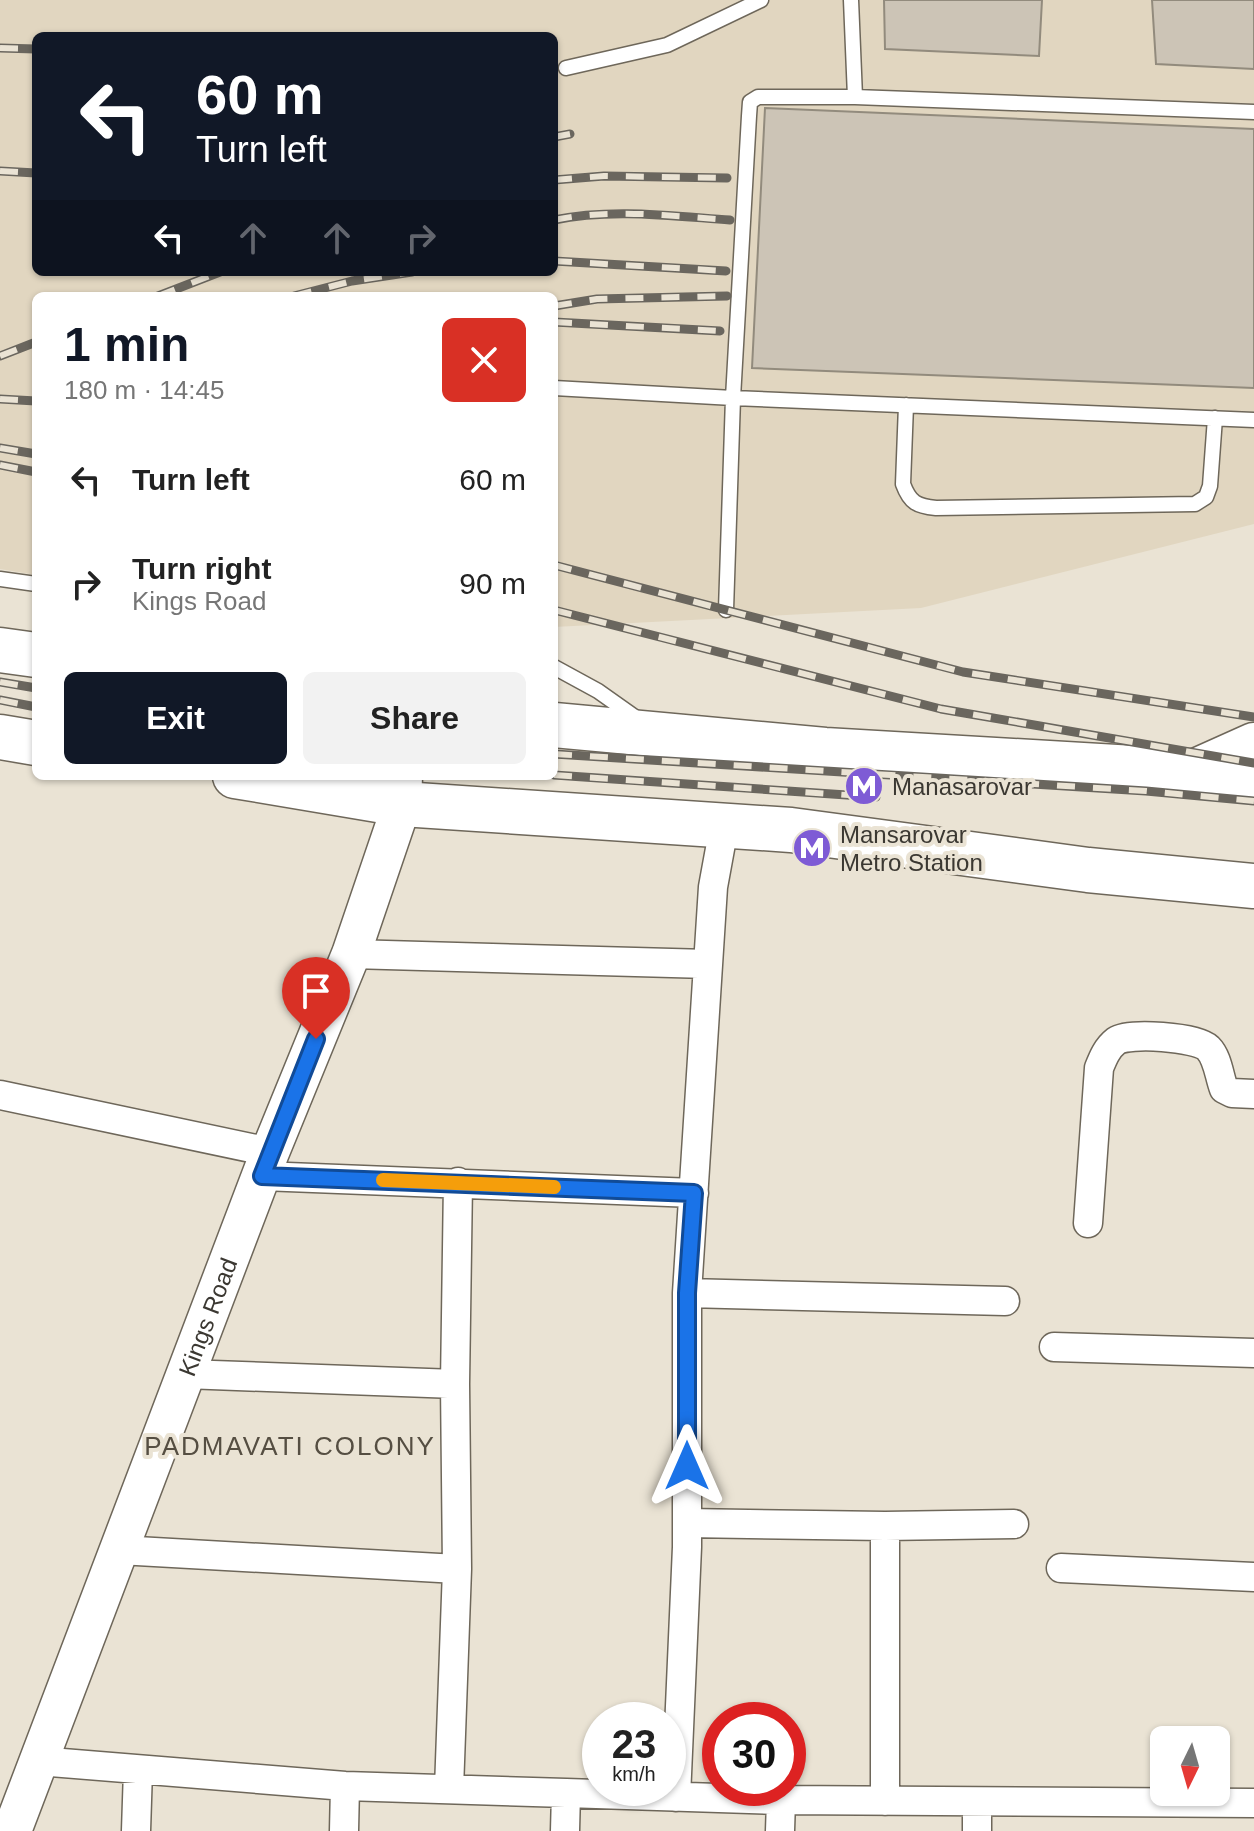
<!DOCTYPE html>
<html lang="en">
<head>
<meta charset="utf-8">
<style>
	:root { --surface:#fff; --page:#f2f2f2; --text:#222; --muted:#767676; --accent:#111827 }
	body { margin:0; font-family:Arial,sans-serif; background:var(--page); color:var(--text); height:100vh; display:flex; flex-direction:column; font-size:30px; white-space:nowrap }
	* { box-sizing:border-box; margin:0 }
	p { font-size:26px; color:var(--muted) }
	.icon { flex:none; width:44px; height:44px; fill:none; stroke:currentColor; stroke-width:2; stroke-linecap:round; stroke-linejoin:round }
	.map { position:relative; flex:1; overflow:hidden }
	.side { position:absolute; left:32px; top:292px; width:526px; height:488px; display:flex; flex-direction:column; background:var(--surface); border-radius:12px; box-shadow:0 2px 6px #0004 }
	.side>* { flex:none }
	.top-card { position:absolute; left:32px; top:32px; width:526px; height:244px; border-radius:12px; box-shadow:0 2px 6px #0004; background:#111827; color:#fff; overflow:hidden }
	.needle { width:52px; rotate:185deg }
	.controls { position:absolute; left:1150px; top:1726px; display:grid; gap:16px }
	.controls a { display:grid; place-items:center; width:80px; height:80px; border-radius:12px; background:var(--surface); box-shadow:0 2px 6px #0004; font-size:40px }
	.speed { position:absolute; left:582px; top:1702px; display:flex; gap:16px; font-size:40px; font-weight:700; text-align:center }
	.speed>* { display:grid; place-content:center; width:104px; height:104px; border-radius:50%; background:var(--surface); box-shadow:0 2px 6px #0004; line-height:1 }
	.speed small { font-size:20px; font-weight:400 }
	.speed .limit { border:12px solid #d22; background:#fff; color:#111 }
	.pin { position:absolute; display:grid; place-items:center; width:68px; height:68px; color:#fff; margin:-82px -34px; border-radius:50% 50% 50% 0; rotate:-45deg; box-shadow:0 0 8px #0007 }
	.pin .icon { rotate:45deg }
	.me { position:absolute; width:88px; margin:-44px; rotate:0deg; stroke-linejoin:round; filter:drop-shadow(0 0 6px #0008) }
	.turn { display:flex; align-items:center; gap:28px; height:168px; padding:0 32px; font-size:36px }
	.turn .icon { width:104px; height:104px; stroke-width:2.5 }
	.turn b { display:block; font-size:56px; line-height:68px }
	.lanes { display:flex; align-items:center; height:76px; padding:0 32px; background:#0003; justify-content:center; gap:40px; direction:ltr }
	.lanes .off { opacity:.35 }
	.round { display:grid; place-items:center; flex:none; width:84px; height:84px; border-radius:12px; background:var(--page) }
	.head { display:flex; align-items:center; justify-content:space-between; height:136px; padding:0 32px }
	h1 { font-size:48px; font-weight:700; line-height:60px; color:var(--accent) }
	.primary-button { display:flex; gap:16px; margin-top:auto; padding:16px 32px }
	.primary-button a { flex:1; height:92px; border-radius:12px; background:var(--accent); color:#fff; font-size:32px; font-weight:700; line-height:92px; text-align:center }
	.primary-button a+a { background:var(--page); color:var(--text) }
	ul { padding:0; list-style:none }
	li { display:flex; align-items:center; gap:24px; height:104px; padding:0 32px }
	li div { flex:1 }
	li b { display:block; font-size:30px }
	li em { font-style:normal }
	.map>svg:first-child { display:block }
	.built { fill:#e1d6c0; fill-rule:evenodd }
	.building { fill:#ccc4b6; stroke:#928b7d; stroke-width:2 }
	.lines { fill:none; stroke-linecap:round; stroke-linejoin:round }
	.lane-casing { stroke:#6e675a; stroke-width:17 }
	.street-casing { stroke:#6e675a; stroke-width:31 }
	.secondary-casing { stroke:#6e675a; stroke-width:41 }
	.primary-casing { stroke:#6e675a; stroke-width:47 }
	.highway-casing { stroke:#6e675a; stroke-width:47 }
	.lane { stroke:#fff; stroke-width:14 }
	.street { stroke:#fff; stroke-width:28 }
	.secondary { stroke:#fff; stroke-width:38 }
	.primary { stroke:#fff; stroke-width:44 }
	.highway { stroke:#fff; stroke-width:44 }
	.rail-casing { stroke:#6a665e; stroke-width:9 }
	.rail { stroke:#eae3d4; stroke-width:6; stroke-dasharray:18; stroke-linecap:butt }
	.route-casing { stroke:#114b97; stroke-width:20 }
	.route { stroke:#1a73e8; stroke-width:14 }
	.slow { stroke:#f59e0b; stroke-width:14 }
	.labels { text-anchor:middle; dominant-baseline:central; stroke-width:8; stroke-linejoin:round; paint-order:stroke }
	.poi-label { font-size:24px; fill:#3b3832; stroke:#eae3d4; text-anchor:start }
	.street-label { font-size:24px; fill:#3b3832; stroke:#eae3d4 }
	.neighbourhood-label { font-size:26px; letter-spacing:2px; fill:#554e42; stroke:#eae3d4 }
</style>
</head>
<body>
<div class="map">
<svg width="1254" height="1831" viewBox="0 0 1254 1831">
	<rect width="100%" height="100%" fill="#eae3d4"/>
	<!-- built -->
	<path class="built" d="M 0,0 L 1254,0 L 1254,524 L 921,608 L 554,627 L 554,296 L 36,296 L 36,575 L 0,569 ZM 36,36 L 554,36 L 554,272 L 36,272 Z"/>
	<!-- building -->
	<path class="building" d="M 884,0 L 1042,0 L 1039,56 L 885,49 Z
		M 1152,0 L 1254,0 L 1254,69 L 1156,64 Z
		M 765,108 L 1254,129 L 1254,388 L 752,368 Z"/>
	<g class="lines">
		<!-- lane casing -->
		<g class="lane-casing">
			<path id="lane" d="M 851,0 L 855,97
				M 566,68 L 667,45 L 761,0
				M 1254,112 L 855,97 L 758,97 L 750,102 L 749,116 L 733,398 L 1254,420
				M 554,388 L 733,398 L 726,610
				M 906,405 L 903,484 C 910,503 917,506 936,508 L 1195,504 L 1206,497 L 1210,486 L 1215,418
				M 0,579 L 36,584
				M 554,667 L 598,691 L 639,720"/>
		</g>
		<!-- street casing -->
		<g class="street-casing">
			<path id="street" d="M 351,954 L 708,964
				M 0,1095 L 270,1152
				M 262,1176 L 694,1193
				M 1088,1223 L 1099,1068 C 1103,1058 1107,1048 1116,1041 C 1129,1032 1196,1037 1208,1048 C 1218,1058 1219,1076 1224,1089 L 1232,1093 L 1254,1094
				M 687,1293 L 1005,1301
				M 1054,1347 L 1254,1353
				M 185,1374 L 455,1384
				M 687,1523 L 885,1526 L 885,1801
				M 885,1526 L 1014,1524
				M 119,1550 L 457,1569
				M 1061,1568 L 1254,1577
				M 38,1761 L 345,1786 L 566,1793 L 781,1800 L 1254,1803
				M 449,1789 L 457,1569 L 455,1384 L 458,1182
				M 676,1797 L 687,1547 L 687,1293 L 713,887 L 724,827
				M 136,1831 L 138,1770
				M 344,1831 L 345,1786
				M 565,1831 L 566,1793
				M 780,1831 L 781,1800
				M 977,1831 L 977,1802"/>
		</g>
		<!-- secondary casing -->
		<g class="secondary-casing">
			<g id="secondary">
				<path id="s1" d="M 12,1831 L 270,1152 L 351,954 L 402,804 L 403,776"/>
			</g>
		</g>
		<!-- primary casing -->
		<g class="primary-casing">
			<path id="primary" d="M 0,650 L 36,655
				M 554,725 L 825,750 L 1254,775
				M 0,737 L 36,743
				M 235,776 L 402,804 L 791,830 L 1088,870 L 1254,886"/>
		</g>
		<!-- highway casing -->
		<g class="highway-casing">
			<path id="highway" d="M 1196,771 L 1254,745"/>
		</g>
		<!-- lane -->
		<use href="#lane" class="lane"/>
		<!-- street -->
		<use href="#street" class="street"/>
		<!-- secondary -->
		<use href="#secondary" class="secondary"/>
		<!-- primary -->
		<use href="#primary" class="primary"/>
		<!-- highway -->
		<use href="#highway" class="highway"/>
		<!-- rail casing -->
		<g class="rail-casing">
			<path id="rail" d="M 0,48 L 36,49
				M 554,137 L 570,134
				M 0,171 L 36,173
				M 554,180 L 604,176 L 727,178
				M 554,220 C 611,208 672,216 730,220
				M 554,261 L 726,271
				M 158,296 L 220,272
				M 294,296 L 352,281 L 412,272
				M 554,306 L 597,299 L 727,296
				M 554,322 L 720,331
				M 0,356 L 36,342
				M 0,399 L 36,401
				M 0,448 L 36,454
				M 0,465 L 36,472
				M 554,565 L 963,672 L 1254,717
				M 554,610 L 941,709 L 1254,763
				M 0,682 L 36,688
				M 0,700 L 36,707
				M 554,754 L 1146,791 L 1254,801
				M 554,775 L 876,797"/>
		</g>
		<!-- rail -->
		<use href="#rail" class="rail"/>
	</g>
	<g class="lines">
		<!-- route casing -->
		<g class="route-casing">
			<path id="route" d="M 316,1039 L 262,1176 L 694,1193 L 687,1293 L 687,1466"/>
		</g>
		<!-- route -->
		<use href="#route" class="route"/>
		<!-- slow -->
		<path class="slow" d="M 383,1180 L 554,1187"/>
	</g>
	<!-- icons -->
	<defs>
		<g id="metro-disc" transform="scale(2)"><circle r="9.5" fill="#7e5bd5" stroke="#eae3d4"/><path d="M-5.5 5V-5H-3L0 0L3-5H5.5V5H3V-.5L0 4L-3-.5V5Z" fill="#fff"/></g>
	</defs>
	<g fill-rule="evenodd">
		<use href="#metro-disc" x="864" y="786"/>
		<use href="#metro-disc" x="812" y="848"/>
	</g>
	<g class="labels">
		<!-- poi labels -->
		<g class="poi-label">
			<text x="892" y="786">Manasarovar</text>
			<text x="840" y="834">Mansarovar<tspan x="840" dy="28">Metro Station</tspan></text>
		</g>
		<!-- street labels -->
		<g class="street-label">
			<text stroke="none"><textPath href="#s1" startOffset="550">Kings Road</textPath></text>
		</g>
		<!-- neighbourhood labels -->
		<g class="neighbourhood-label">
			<text x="290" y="1446">PADMAVATI COLONY</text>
		</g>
	</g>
</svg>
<div class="controls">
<a><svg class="needle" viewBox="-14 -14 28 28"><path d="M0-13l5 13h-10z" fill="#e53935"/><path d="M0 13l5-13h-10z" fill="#767676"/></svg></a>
</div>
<div class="speed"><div>23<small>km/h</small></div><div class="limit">30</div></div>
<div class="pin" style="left:316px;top:1039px;background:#d93025"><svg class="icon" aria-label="arrive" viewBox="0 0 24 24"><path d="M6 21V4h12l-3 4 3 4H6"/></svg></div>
<svg class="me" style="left:687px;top:1466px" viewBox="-20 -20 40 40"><path d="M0-17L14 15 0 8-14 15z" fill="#1a73e8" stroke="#fff" stroke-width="4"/></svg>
<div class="top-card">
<div class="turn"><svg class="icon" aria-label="left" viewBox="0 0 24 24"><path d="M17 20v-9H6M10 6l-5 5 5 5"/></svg><div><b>60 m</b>Turn left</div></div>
<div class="lanes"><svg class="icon" aria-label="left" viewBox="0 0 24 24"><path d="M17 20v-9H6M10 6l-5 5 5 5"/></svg><svg class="icon off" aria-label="ahead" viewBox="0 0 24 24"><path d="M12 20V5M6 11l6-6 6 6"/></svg><svg class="icon off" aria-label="ahead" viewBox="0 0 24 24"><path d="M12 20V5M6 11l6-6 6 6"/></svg><svg class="icon off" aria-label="right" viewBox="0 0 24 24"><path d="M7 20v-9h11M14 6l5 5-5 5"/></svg></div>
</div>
<section class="side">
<div class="head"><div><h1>1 min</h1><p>180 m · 14:45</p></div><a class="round" style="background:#d93025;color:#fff"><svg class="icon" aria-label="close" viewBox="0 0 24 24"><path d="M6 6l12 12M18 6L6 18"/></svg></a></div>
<ul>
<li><svg class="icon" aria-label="left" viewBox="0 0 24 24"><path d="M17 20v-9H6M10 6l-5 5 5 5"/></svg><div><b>Turn left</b></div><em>60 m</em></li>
<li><svg class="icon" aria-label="right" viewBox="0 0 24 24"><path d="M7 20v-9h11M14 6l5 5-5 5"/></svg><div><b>Turn right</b><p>Kings Road</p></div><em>90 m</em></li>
</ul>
<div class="primary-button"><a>Exit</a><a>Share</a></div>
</section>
</div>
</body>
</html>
